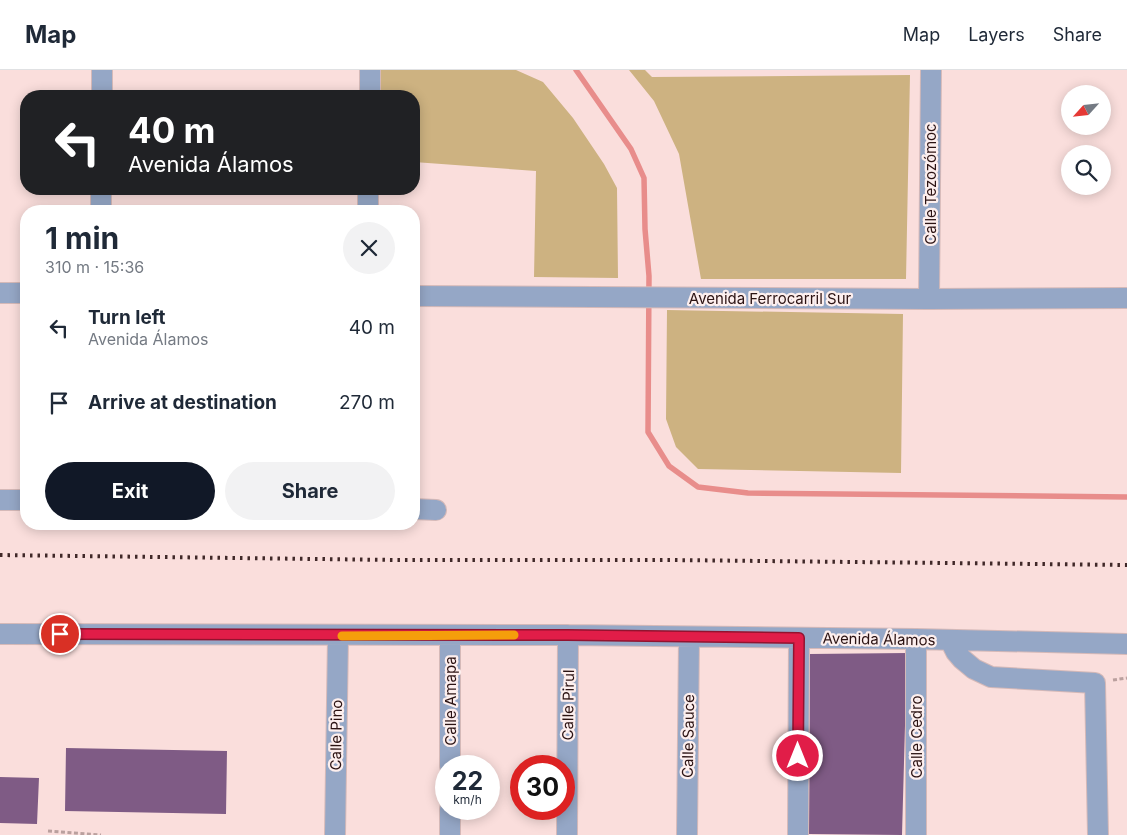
<!DOCTYPE html>
<html lang="en">
<head>
<meta charset="utf-8">
<style>
	:root { --surface:#fff; --page:#f2f2f3; --text:#1f2937; --muted:#747a83; --line:#e0e1e3; --accent:#111827 }
	body { margin:0; font-family:Inter,sans-serif; background:var(--page); color:var(--text); height:100vh; display:flex; flex-direction:column; font-size:19px; white-space:nowrap }
	* { box-sizing:border-box; margin:0 }
	p { font-size:16px; color:var(--muted) }
	.icon { flex:none; width:28px; height:28px; fill:none; stroke:currentColor; stroke-width:2; stroke-linecap:round; stroke-linejoin:round }
	.map { position:relative; flex:1; overflow:hidden }
	.drawer { position:absolute; left:20px; top:135px; width:400px; height:325px; display:flex; flex-direction:column; background:var(--surface); border-radius:20px; box-shadow:0 2px 12px #0003 }
	.drawer>* { flex:none }
	.top-card { position:absolute; left:20px; top:20px; width:400px; height:105px; border-radius:20px; box-shadow:0 2px 12px #0003; background:#202124; color:#fff; overflow:hidden }
	.needle { width:32px; rotate:243deg }
	.tools { position:absolute; left:1061px; top:15px; display:grid; gap:10px }
	.tools a { display:grid; place-items:center; width:50px; height:50px; border-radius:50%; background:var(--surface); box-shadow:0 2px 12px #0003; font-size:25px }
	.speed { position:absolute; left:435px; top:685px; display:flex; gap:10px; font-size:25px; font-weight:700; text-align:center }
	.speed>* { display:grid; place-content:center; width:65px; height:65px; border-radius:50%; background:var(--surface); box-shadow:0 2px 12px #0003; line-height:1 }
	.speed small { font-size:12px; font-weight:400 }
	.speed .limit { border:8px solid #d22; background:#fff; color:#111 }
	.pin { position:absolute; display:grid; place-items:center; width:42px; height:42px; color:#fff; margin:-21px; border:2px solid #fff; border-radius:50%; box-shadow:0 1px 5px #0007 }
	.me { position:absolute; width:55px; margin:-28px; rotate:0deg; stroke-linejoin:round; filter:drop-shadow(0 0 4px #0008) }
	.turn { display:flex; align-items:center; gap:18px; height:105px; padding:0 25px; font-size:22px }
	.turn .icon { width:65px; height:65px; stroke-width:2.5 }
	.turn b { display:block; font-size:35px; line-height:42px }
	.round { display:grid; place-items:center; flex:none; width:52px; height:52px; border-radius:26px; background:var(--page) }
	.head { display:flex; align-items:center; justify-content:space-between; height:85px; padding:0 25px }
	h1 { font-size:30px; font-weight:700; line-height:38px }
	.primary-button { display:flex; gap:10px; margin-top:auto; padding:10px 25px }
	.primary-button a { flex:1; height:58px; border-radius:30px; background:var(--accent); color:#fff; font-size:20px; font-weight:700; line-height:58px; text-align:center }
	.primary-button a+a { background:var(--page); color:var(--text) }
	ul { padding:0; list-style:none }
	li { display:flex; align-items:center; gap:15px; height:75px; padding:0 25px }
	li div { flex:1 }
	li b { display:block; font-size:19px }
	li em { font-style:normal }
	header { display:flex; align-items:center; gap:30px; box-sizing:border-box; height:70px; padding:0 25px; background:var(--surface); border-bottom:1px solid var(--line) }
	header strong { font-size:24px }
	nav { display:flex; gap:28px; margin-inline-start:auto; font-size:18px }
	.map>svg:first-child { display:block }
	.green { fill:#cdb281 }
	.lines { fill:none; stroke-linecap:round; stroke-linejoin:round }
	.stream { stroke:#e88d8b; stroke-width:5.5 }
	.building { fill:#7f5b85 }
	.minor-casing { stroke:#d5b9b8; stroke-width:22 }
	.path { stroke:#baa09e; stroke-width:3; stroke-dasharray:4 2.5; stroke-linecap:butt }
	.minor { stroke:#95a7c6; stroke-width:20 }
	.rail { stroke:#402828; stroke-width:4; stroke-dasharray:2.5 5; stroke-linecap:butt }
	.route-casing { stroke:#92132f; stroke-width:12 }
	.route { stroke:#e11d48; stroke-width:9 }
	.slow { stroke:#f59e0b; stroke-width:9 }
	.labels { text-anchor:middle; dominant-baseline:central; stroke-width:4.5; stroke-linejoin:round; paint-order:stroke }
	.street-label { font-size:15px; fill:#2b1313; stroke:#fdefee }
</style>
</head>
<body>
<header>
<strong>Map</strong>
<nav><a>Map</a><a>Layers</a><a>Share</a></nav>
</header>
<div class="map">
<svg width="1127" height="765" viewBox="0 0 1127 765">
	<rect width="100%" height="100%" fill="#fadedc"/>
	<!-- green -->
	<path class="green" d="M 377,0 L 516,0 L 543,12 L 573,48 L 604,94 L 617,118 L 618,208 L 534,207 L 536,101 L 414,92 L 414,26 L 378,26 Z
		M 629,0 L 645,0 L 652,7 L 910,5 L 906,209 L 701,209 L 679,84 L 654,31 Z
		M 667,240 L 903,244 L 901,403 L 698,399 L 676,377 L 666,349 Z"/>
	<g class="lines">
		<!-- stream -->
		<path class="stream" d="M 576,0 L 631,79 L 644,108 L 645,159 L 649,206 L 648,362 L 669,396 L 698,417 L 748,423 L 1127,427"/>
	</g>
	<!-- building -->
	<path class="building" d="M 907,583 L 902,765 L 809,764 L 810,584 Z
		M 66,678 L 227,681 L 226,744 L 65,741 Z
		M 0,707 L 39,708 L 37,754 L 0,753 Z"/>
	<g class="lines">
		<!-- minor casing -->
		<g class="minor-casing">
			<path id="minor" d="M 102,26 L 102,0
				M 370,26 L 370,0
				M 101,141 L 101,119
				M 368,141 L 368,119
				M 0,223 L 26,223
				M 414,226 L 929,229 L 1127,228
				M 929,229 L 931,0
				M 0,430 L 26,430
				M 414,439 L 436,440
				M 0,564 L 568,565 L 916,569 L 1127,574
				M 916,569 L 916,765
				M 950,570 L 956,582 L 962,589 L 974,599 L 991,607 L 1095,613 L 1098,765
				M 450,696 L 450,565
				M 335,765 L 338,566
				M 450,765 L 450,739
				M 567,765 L 568,565
				M 687,765 L 689,568
				M 798,765 L 799,568"/>
		</g>
		<!-- path -->
		<path class="path" d="M 1113,610 L 1127,608
			M 48,761 L 101,765"/>
		<!-- minor -->
		<use href="#minor" class="minor"/>
		<!-- rail -->
		<path class="rail" d="M 0,485 L 395,490 L 671,490 L 1127,495"/>
	</g>
	<g class="lines">
		<!-- route casing -->
		<g class="route-casing">
			<path id="route" d="M 60,564 L 568,565 L 799,568 L 798,686"/>
		</g>
		<!-- route -->
		<use href="#route" class="route"/>
		<!-- slow -->
		<path class="slow" d="M 342,566 L 514,565"/>
	</g>
	<g class="labels">
		<!-- street labels -->
		<g class="street-label">
			<text transform="translate(930 114) rotate(-90)">Calle Tezozómoc</text>
			<text x="770" y="228">Avenida Ferrocarril Sur</text>
			<text transform="translate(879 569) rotate(1)">Avenida Álamos</text>
			<text transform="translate(450 631) rotate(-90)">Calle Amapa</text>
			<text transform="translate(568 635) rotate(-89)">Calle Pirul</text>
			<text transform="translate(336 665) rotate(-89)">Calle Pino</text>
			<text transform="translate(688 666) rotate(-89)">Calle Sauce</text>
			<text transform="translate(916 667) rotate(-90)">Calle Cedro</text>
		</g>
	</g>
</svg>
<div class="tools">
<a><svg class="needle" viewBox="-14 -14 28 28"><path d="M0-13l5 13h-10z" fill="#e53935"/><path d="M0 13l5-13h-10z" fill="#747a83"/></svg></a>
<a><svg class="icon" aria-label="search" viewBox="0 0 24 24"><circle cx="10" cy="10" r="6"/><path d="M15 15l6 6"/></svg></a>
</div>
<div class="speed"><div>22<small>km/h</small></div><div class="limit">30</div></div>
<div class="pin" style="left:60px;top:564px;background:#d93025"><svg class="icon" aria-label="arrive" viewBox="0 0 24 24"><path d="M6 21V4h12l-3 4 3 4H6"/></svg></div>
<svg class="me" style="left:798px;top:686px" viewBox="-20 -20 40 40"><circle r="17" fill="#e11d48" stroke="#fff" stroke-width="3"/><path d="M0-11L8 9 0 5-8 9z" fill="#fff"/></svg>
<div class="top-card">
<div class="turn"><svg class="icon" aria-label="left" viewBox="0 0 24 24"><path d="M17 20v-9H6M10 6l-5 5 5 5"/></svg><div><b>40 m</b>Avenida Álamos</div></div>
</div>
<section class="drawer">
<div class="head"><div><h1>1 min</h1><p>310 m · 15:36</p></div><a class="round"><svg class="icon" aria-label="close" viewBox="0 0 24 24"><path d="M6 6l12 12M18 6L6 18"/></svg></a></div>
<ul>
<li><svg class="icon" aria-label="left" viewBox="0 0 24 24"><path d="M17 20v-9H6M10 6l-5 5 5 5"/></svg><div><b>Turn left</b><p>Avenida Álamos</p></div><em>40 m</em></li>
<li><svg class="icon" aria-label="arrive" viewBox="0 0 24 24"><path d="M6 21V4h12l-3 4 3 4H6"/></svg><div><b>Arrive at destination</b></div><em>270 m</em></li>
</ul>
<div class="primary-button"><a>Exit</a><a>Share</a></div>
</section>
</div>
</body>
</html>
